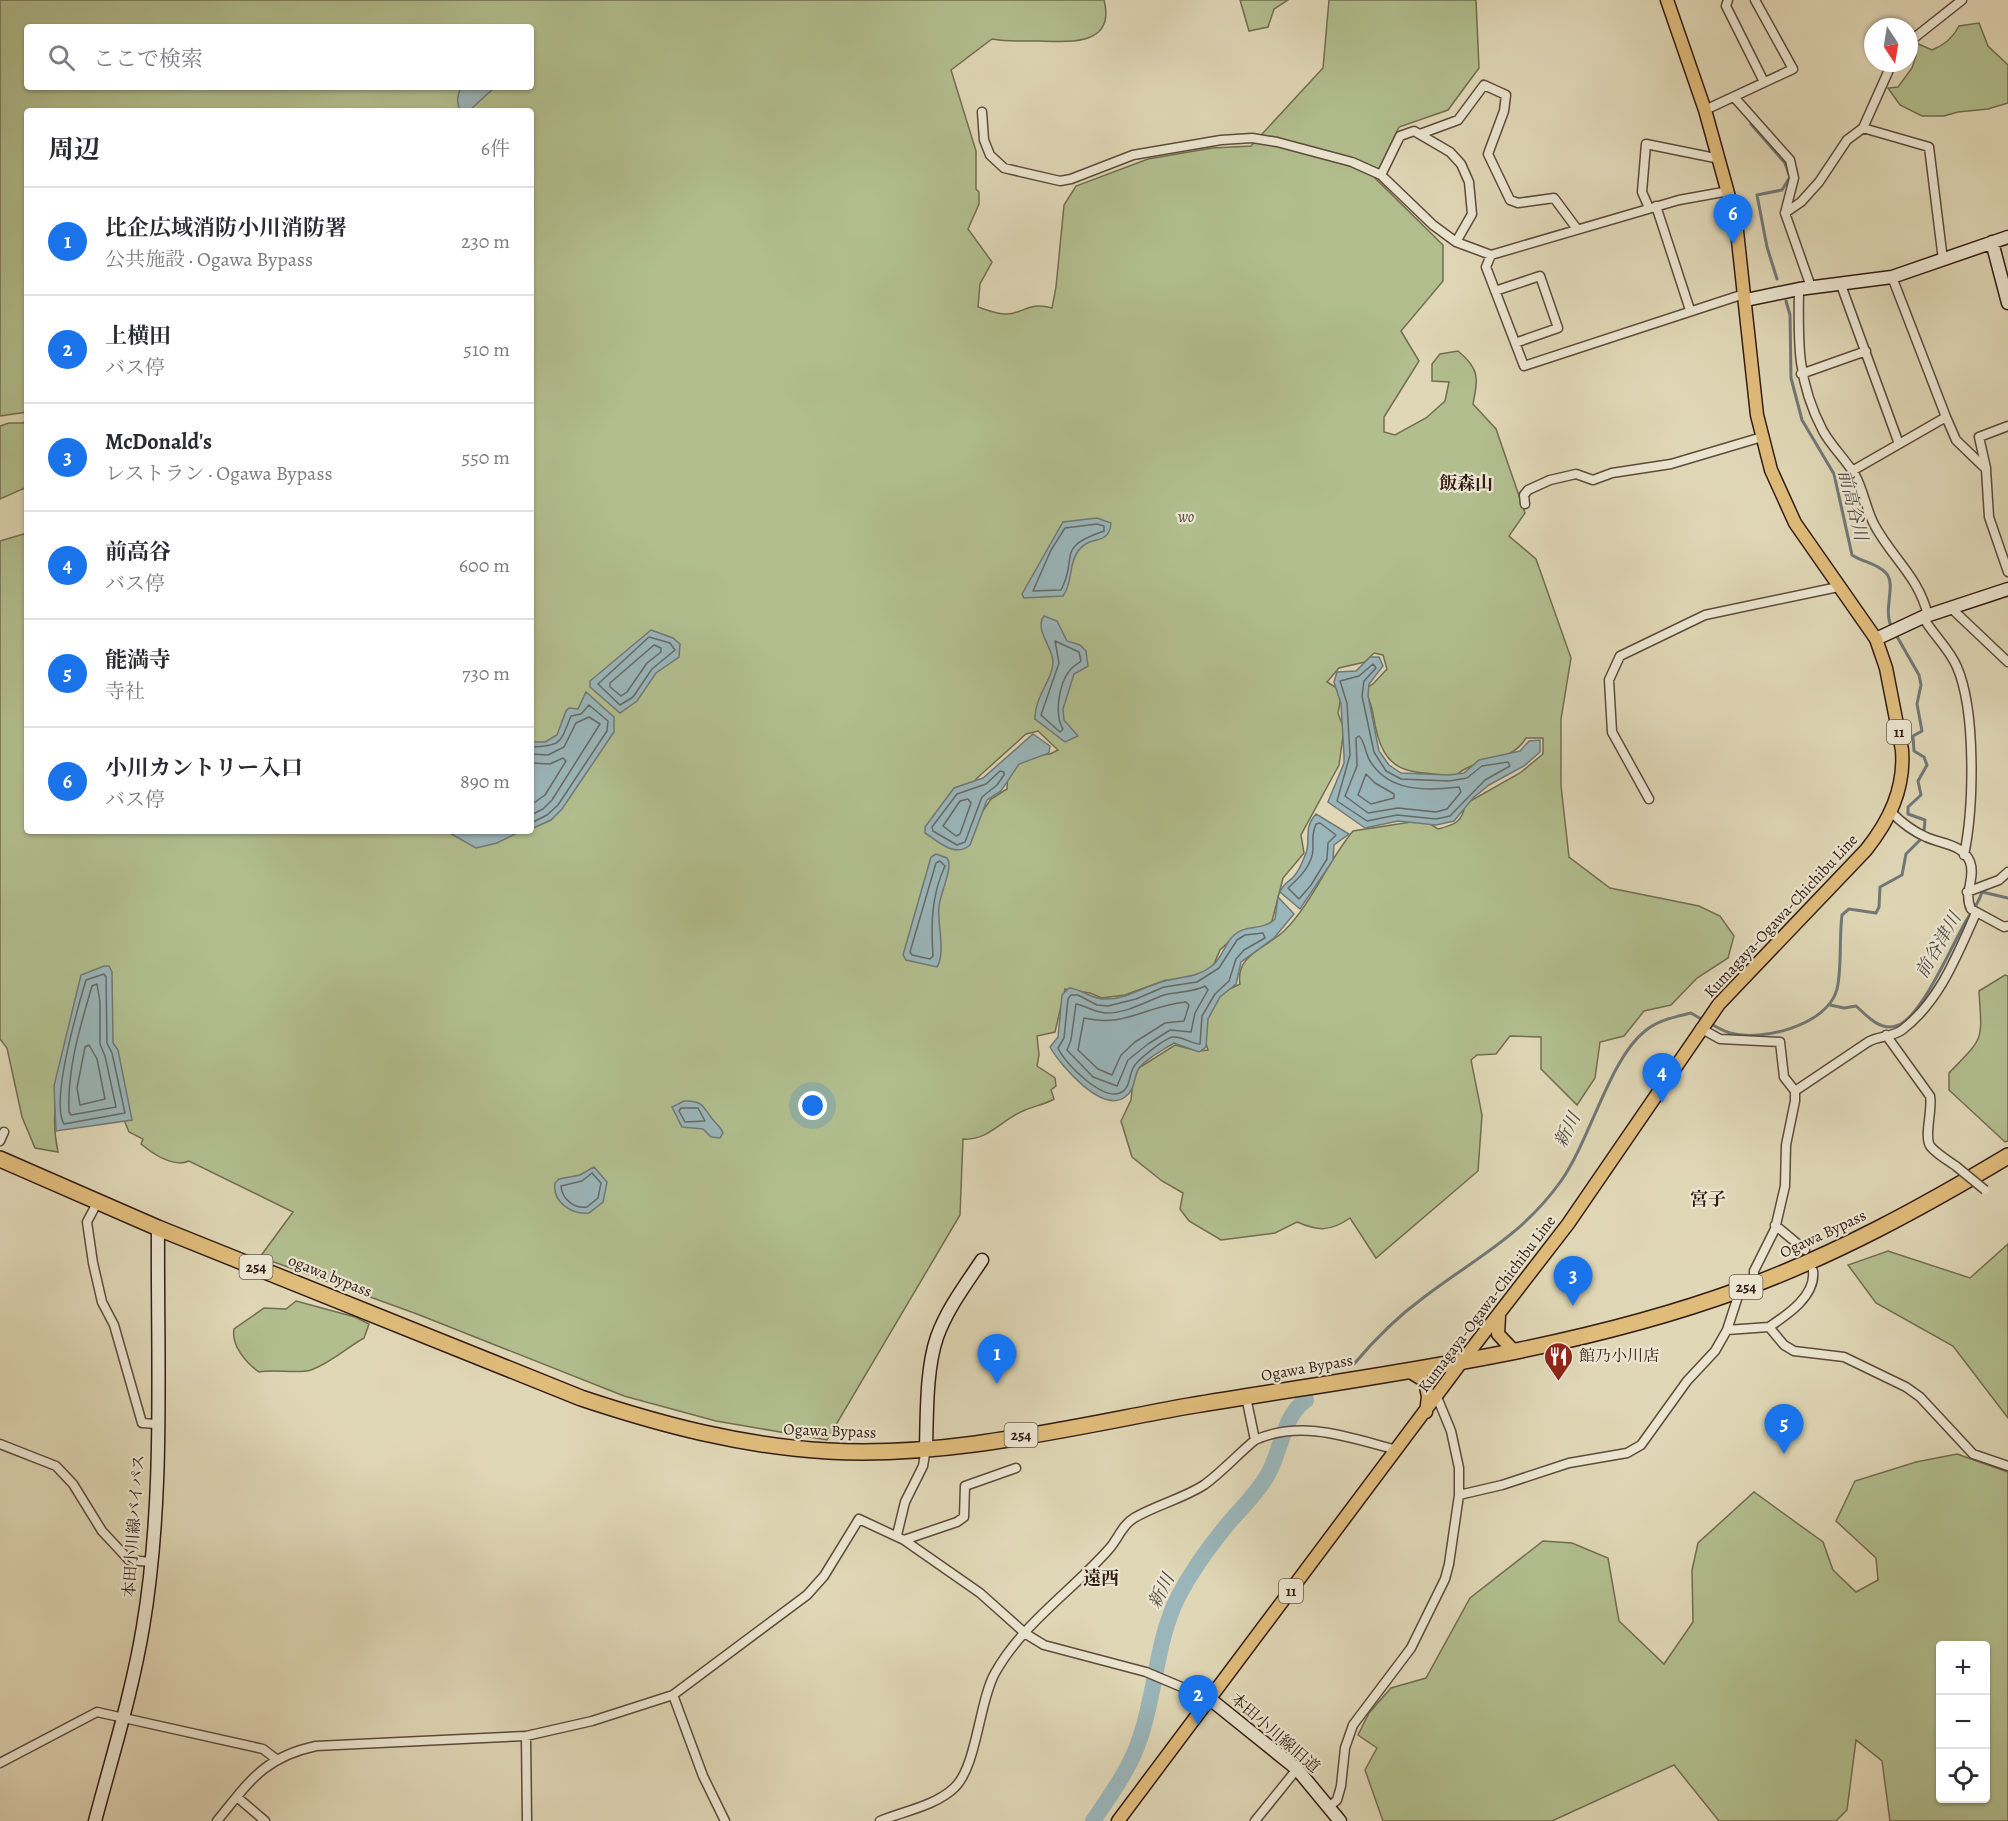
<!DOCTYPE html>
<html lang="ja">
<head>
<meta charset="utf-8">
<style>
	body { margin:0; font-family:Alegreya,"Noto Serif JP",serif; background:#f7f7f7; color:#2b2b33 }
	.controls { position:absolute; right:18px; bottom:18px; display:grid; overflow:hidden; border-radius:6px; box-shadow:0 2px 4px #0004 }
	.controls button { width:54px; height:54px; display:grid; place-items:center; padding:0; border:0; border-bottom:2px solid #e1e1e2; background:#fff; color:#2b2b33; font:30px sans-serif }
	.compass { position:absolute; left:1864px; top:18px; width:54px; height:54px; border-radius:50%; background:#fff; box-shadow:0 2px 4px #0004; rotate:168deg }
	.you { position:absolute; left:813px; top:1106px; width:21px; height:21px; margin:-15px; border:4px solid #fff; border-radius:50%; background:#1a73e8; box-shadow:0 0 0 9px #1a73e833 }
	.badge { display:grid; place-items:center; width:39px; height:39px; border-radius:50%; background:#1a73e8; color:#fff; font-size:20px; font-weight:700 }
	.pin { position:absolute; translate:-50% -50px; filter:drop-shadow(0 2px 3px #0008) }
	.pin::after { content:''; position:absolute; top:32px; width:21px; height:18px; background:inherit; clip-path:polygon(0 0,100% 0,50% 100%) }
	.list { margin:0; padding:0; list-style:none }
	h2 { display:flex; justify-content:space-between; align-items:center; height:78px; margin:0; padding:0 24px; font-size:26px }
	h2 small { font-size:20px; font-weight:400; color:#7c7c81 }
	.list li { display:grid; grid-template-columns:39px 1fr auto; gap:18px; align-items:center; box-sizing:border-box; height:108px; padding:0 24px; border-top:2px solid #e1e1e2 }
	.list b { display:block; font-size:22px; white-space:nowrap }
	.list p { margin:0; font-size:20px; white-space:nowrap; color:#7c7c81 }
	.list em { font-size:20px; font-style:normal; color:#7c7c81 }
	.icon { flex:none; width:33px; height:33px; fill:none; stroke:currentColor; stroke-width:2; stroke-linecap:round; stroke-linejoin:round }
	.map { position:relative; flex:none; width:2008px; height:1821px; overflow:hidden }
	.search { position:absolute; background:#fff; box-shadow:0 2px 4px #0004; left:24px; top:24px; width:510px; height:66px; display:flex; align-items:center; gap:15px; box-sizing:border-box; padding:0 21px; border-radius:6px; color:#7c7c81; font-size:22px }
	.panel { position:absolute; background:#fff; box-shadow:0 2px 4px #0004; left:24px; top:108px; width:510px; height:726px; border-radius:6px }
	.map>svg:first-child { display:block }
</style>
</head>
<body>
<div class="map">
<svg width="2008" height="1821" viewBox="0 0 2008 1821">
	<rect width="100%" height="100%" fill="#e0d7b6"/>
	<filter id="stains"><feTurbulence type="fractalNoise" baseFrequency=".00333" numOctaves="4"/><feColorMatrix values="0 0 0 0 .2 0 0 0 0 .09 0 0 0 0 .02 0 0 0 .5 -.17"/></filter>
	<radialGradient id="worn" r=".72"><stop offset=".6" stop-color="#630" stop-opacity="0"/><stop offset="1" stop-color="#630" stop-opacity=".3"/></radialGradient>
	<path fill="#b2be8e" stroke="#726d51" stroke-width="1.5" fill-rule="evenodd" d="M0 0H1104C1116 46 1069 42 1040 41 1023 41 1009 42 992 39L951 70 976 151V189L979 192V204L968 229 992 262 980 284 978 307C987 310 997 314 1006 314 1024 314 1028 301 1052 308L1056 287 1064 205 1076 186 1148 159 1212 148 1251 146 1323 68 1329 0H1476L1479 68 1448 110 1399 127 1375 178 1443 245V281L1401 331 1419 361 1384 417V432L1395 435 1426 418 1445 401 1449 382 1432 381V364L1440 354 1458 351C1480 369 1478 378 1473 404L1496 429 1525 513 1509 536 1536 559 1571 658 1561 719V786L1569 857 1610 888 1699 906 1720 916 1734 936 1728 958 1697 978 1671 1005 1644 1011 1624 1036 1600 1042 1595 1078 1577 1105 1541 1069V1037L1510 1036 1496 1054 1477 1055 1471 1060 1482 1115 1478 1171 1376 1258 1350 1218C1330 1232 1318 1231 1297 1222L1275 1233 1221 1240 1189 1221 1180 1209 1183 1193 1162 1181 1132 1157 1121 1121 1131 1100 1134 1071 1175 1045 1198 1051 1208 1050 1202 1030 1219 994 1240 984C1235 955 1266 948 1284 931 1313 902 1327 862 1353 831L1424 820 1438 829C1454 825 1463 822 1465 804L1520 773 1543 754V738H1526C1510 765 1477 756 1455 776 1416 771 1388 778 1377 733 1372 715 1374 707 1364 689L1373 684 1387 669 1383 655 1374 653 1365 662 1339 668 1327 682 1342 691 1338 713 1344 729 1339 765 1301 835 1304 853 1283 878 1270 929 1239 932 1220 950 1214 964 1202 975 1185 983 1166 980 1125 995 1102 998 1090 993 1065 989 1055 1032 1037 1036 1039 1055 1037 1066 1055 1078 1056 1086 1051 1090 1054 1099C1044 1105 1033 1106 1023 1111 1001 1120 988 1141 963 1139L960 1215 827 1440 716 1421 624 1396 417 1314 260 1257 293 1212 189 1161C174 1168 153 1154 141 1144L143 1139 129 1132 79 1013C64 1062 47 1101 58 1152L35 1148 22 1117 7 1048 0 1039V541L27 533V831H531V111H27V412L0 416ZM27 27H531V87H27ZM1038 731 1058 750 1050 754 1025 757 1008 771 1007 789 991 799 974 824 976 779 1026 734Z
		M1240 0H1288L1274 9 1268 27 1249 31Z
		M1979 23 1988 46 2008 65V103L1988 109 1958 112 1944 116H1922L1900 105 1888 88 1898 87 1912 68 1916 56 1910 49 1916 43 1932 50C1945 45 1953 38 1959 26Z
		M27 413V487L0 499V426L9 423H24Z
		M2005 975 2008 976V1141L2005 1142 1949 1090V1073C1985 1036 1982 1042 1979 991Z
		M2008 1244V1418L1953 1346 1876 1303 1848 1265 1888 1251 1970 1278Z
		M296 1301 355 1317 369 1324 364 1338C346 1348 331 1363 311 1370 298 1374 275 1369 259 1372 246 1363 231 1345 234 1329L264 1308 286 1309Z
		M1957 1454 2008 1472V1821H1890L1882 1761 1856 1740 1847 1810 1836 1821H1719L1674 1765 1552 1821H1383L1365 1770 1377 1748 1358 1735 1369 1713 1391 1688 1426 1678 1470 1598 1543 1541 1572 1543 1608 1558 1619 1621 1664 1664 1693 1622 1692 1570 1698 1543 1754 1492 1823 1542 1833 1570 1856 1592 1878 1580 1876 1558 1836 1521 1855 1481 1916 1462ZM1940 1646H1986V1798H1940Z"/>
	<path fill="#9ab6ba" stroke="#717878" stroke-width="1.5" d="M462 87H495L471 109 461 111C456 104 457 94 462 87Z
		M1097 518 1111 523C1109 547 1090 534 1078 551 1068 565 1073 583 1063 596L1024 598 1022 594 1063 522Z
		M1044 616 1057 621 1067 641 1080 645 1086 651 1088 666 1074 674 1063 709 1064 720 1078 736 1065 742 1035 719C1034 697 1053 680 1053 661 1052 647 1034 628 1044 616Z
		M651 630 673 638 680 644 679 657 656 673 637 701 620 713 590 687V681Z
		M1370 657H1379L1383 666 1369 684 1368 696 1379 751 1389 765 1401 773 1449 775 1464 773 1479 760 1520 751 1529 741 1540 740V752L1524 766 1489 785 1473 798 1454 821 1436 825 1398 821 1365 828 1328 802 1344 763V755L1341 704 1334 682 1337 672 1356 671Z
		M586 692 614 717V732L562 809 551 820 531 829V742H545L557 735 566 711 569 708 578 709Z
		M1033 734 1050 746 1049 753 1019 764 1001 791 987 800 970 845C955 858 939 842 925 833V827L954 788 983 778Z
		M1316 814 1349 834 1334 845 1333 860 1300 909 1280 892C1284 882 1290 882 1295 875 1300 869 1303 860 1306 853 1311 839 1303 828 1316 814Z
		M446 831H521L497 843 476 848Z
		M936 854 947 858C954 866 940 894 939 906 937 924 946 952 937 967L906 960 903 955 931 857Z
		M1278 897 1294 914 1274 938 1241 962 1236 984 1220 997 1208 1019 1206 1047 1199 1052 1174 1043C1163 1050 1147 1058 1139 1068 1133 1078 1136 1089 1125 1097 1102 1114 1060 1065 1050 1047L1058 1037 1062 995 1069 988C1082 989 1091 999 1104 999 1124 1000 1142 988 1161 982 1180 976 1196 979 1213 965 1222 958 1225 943 1234 935 1246 924 1263 931 1275 919Z
		M104 966H109L112 972 113 1043 118 1050 132 1120 56 1131 54 1086 81 975Z
		M684 1101C704 1100 703 1108 714 1121 718 1126 721 1127 723 1133L720 1138 711 1137 703 1129 682 1127 672 1107Z
		M594 1167 607 1182 603 1202 589 1213C572 1215 552 1202 555 1183L559 1179 580 1175Z"/>
	<g fill="none" stroke-linecap="round" stroke-linejoin="round">
		<path stroke="#666967" stroke-width="1.5" d="M1097 524 1104 526V531C1054 548 1079 556 1061 590L1033 591 1051 550 1065 528Z
			M649 637 670 643 675 650 652 669 633 697 620 705 598 684Z
			M1055 641 1079 652 1081 661C1078 664 1073 666 1070 670 1059 683 1054 715 1063 729L1060 732 1041 715 1059 663Z
			M654 645 661 648V652L647 663 627 692 621 696 610 687V683Z
			M1373 664 1376 668 1364 681 1362 696 1374 752 1386 771 1401 779 1449 781 1467 778 1482 766 1508 762 1510 766 1485 780 1450 816 1436 819 1397 815 1367 821 1337 801 1350 755 1347 703 1340 681 1359 676Z
			M1359 736C1365 741 1365 753 1370 761 1389 792 1425 791 1459 787L1461 792 1447 809 1436 812 1398 808 1368 813 1345 796 1357 766 1356 738Z
			M531 747C562 746 560 743 571 716L581 714 589 705 608 721 607 731 558 805 547 815 531 823
			M531 754 548 755 564 747 576 723 589 717 600 724 552 800 543 809 531 815
			M531 763 550 764 563 758 566 761 545 795 531 805
			M1000 771 1004 772V775L997 785 982 797 965 842 957 845 933 831 932 827 957 794 986 784Z
			M1366 774 1375 783 1394 794V798L1371 804 1358 795Z
			M968 799 971 803 960 834 956 836 943 826 960 801Z
			M1320 823 1336 835 1328 843 1327 859 1311 885 1299 899 1288 888C1299 878 1313 865 1313 848 1313 838 1312 834 1316 824Z
			M940 861 945 866C931 896 931 925 933 956L930 959 912 955 910 952 936 863Z
			M1263 933 1265 938 1244 950 1236 959 1229 981 1215 994 1202 1016 1200 1044C1191 1044 1183 1036 1173 1037 1165 1038 1137 1060 1133 1068 1129 1076 1130 1087 1122 1092 1104 1103 1064 1063 1058 1048L1064 1038 1068 999 1071 995H1078L1097 1005 1108 1006 1136 999 1164 987 1197 982 1219 968 1237 940 1245 935Z
			M104 974 106 977 107 1043 112 1053 125 1113 64 1124C50 1101 78 1007 86 980Z
			M97 984 100 1002V1044L105 1056 116 1107 71 1115 69 1112C67 1069 80 1027 92 986Z
			M1205 986 1208 990 1195 1013 1191 1032 1170 1030 1148 1044 1128 1060 1117 1086 1093 1077 1067 1050 1071 1040 1076 1004C1087 1006 1095 1013 1107 1013 1127 1013 1145 1002 1164 995 1178 991 1192 993 1205 986Z
			M1186 1002 1189 1005 1184 1021 1165 1023 1135 1042 1121 1055 1112 1075 1098 1069 1078 1050 1084 1018C1125 1028 1148 1005 1186 1002Z
			M89 1045 97 1059 105 1099 80 1105 77 1088 85 1047Z
			M681 1108H698L705 1121 685 1122 679 1111Z
			M592 1173 601 1183 598 1198 587 1207C574 1209 562 1199 561 1186L582 1181Z"/>
		<path stroke="#717878" stroke-width="3" d="M1751 124 1785 163 1790 177 1782 190 1757 195 1767 247 1777 279
			M1786 301 1790 315 1791 378 1802 420 1834 474 1852 555C1862 562 1877 563 1886 573 1897 585 1882 609 1892 628
			M1830 1005 1844 1008 1856 1006C1867 1016 1880 1031 1896 1026 1922 1019 1954 939 1969 916 1975 907 1979 902 1982 892L2008 898
			M1709 1023C1715 1026 1723 1031 1730 1033 1762 1042 1828 1025 1837 989 1842 969 1839 937 1842 915L1849 909 1876 913 1879 907 1880 887 1902 875 1906 854 1920 840 1924 831 1925 820 1908 814V807L1921 795 1918 781 1927 765 1924 757 1914 751 1913 736 1922 731 1917 704 1921 685 1919 675 1895 633
			M1354 1364C1375 1339 1397 1317 1423 1298 1475 1258 1521 1237 1561 1181 1590 1140 1610 1058 1645 1031 1658 1020 1675 1017 1691 1013L1703 1020"/>
		<path stroke="#9ab6ba" stroke-width="16" d="M1093 1821C1111 1794 1130 1769 1140 1738 1156 1692 1156 1641 1178 1597 1191 1572 1209 1547 1227 1525 1240 1509 1256 1495 1267 1476 1281 1453 1283 1415 1306 1400"/>
		<defs>
			<path id="street" d="M1728 0 1726 6 1764 82
				M1909 42 1962 0
				M1734 97 1790 160 1794 178 1785 213 1811 287
				M1705 110 1793 69 1755 0
				M982 112 984 140 990 155 1004 168 1060 181 1071 179 1133 155 1221 140 1252 138 1277 142 1352 162 1381 175 1433 225 1456 242 1491 255 1679 200 1729 191
				M1863 128 1929 147 1943 260
				M1420 134 1458 120 1484 85 1506 95 1504 111 1488 154 1510 200 1518 203 1554 198 1577 229
				M1381 175 1400 136 1414 131 1450 152 1461 164 1469 182 1472 214 1456 242
				M1656 206 1690 310
				M1649 208 1642 192 1646 144 1720 159
				M1785 213 1801 202 1819 182 1847 140 1863 128 1892 63
				M1491 255 1486 267 1524 366 1744 294
				M1841 285 1899 444
				M1799 289C1798 342 1797 382 1823 431 1832 447 1846 460 1855 475 1864 491 1866 510 1875 526 1893 559 1919 577 1928 616
				M1495 291 1540 276 1558 328 1515 343
				M1801 374 1866 351
				M1946 417 1956 440 1986 469 1989 517 2008 572
				M1986 468 1979 437 2008 426
				M1852 471 1946 417 1892 277
				M1525 504 1524 495 1528 490 1550 480 1576 474 1593 480 1612 473 1671 464 1762 437
				M1951 608 2008 662
				M1923 617C1933 635 1949 648 1957 667 1976 711 1974 807 1964 855
				M1649 799 1612 732 1609 680 1620 656 1705 615 1838 587
				M1891 812C1902 823 1912 831 1926 837 1941 844 1963 844 1970 862 1976 878 1963 893 1971 909L2004 927 2008 926
				M1967 892 1999 880 2008 872
				M1700 1028 1720 1039 1780 1042 1784 1077 1795 1091V1101L1786 1145 1785 1186 1775 1229 1754 1271V1284
				M1886 1035 1930 1096C1933 1110 1923 1138 1931 1147 1938 1155 1949 1161 1957 1167
				M1795 1091 1868 1042C1878 1036 1893 1037 1902 1030 1940 1001 1957 955 1976 913
				M0 1141 4 1132
				M98 1201 87 1222 93 1263 102 1302 114 1325 142 1423 156 1424
				M1775 1225 1805 1250
				M1769 1327C1787 1315 1816 1296 1813 1271
				M1727 1330 1769 1327 1784 1345 1794 1351 1844 1357 1906 1387 1920 1397 1973 1454 2008 1466
				M1246 1397 1255 1440
				M0 1444 56 1466 73 1484 102 1531 129 1560 151 1562
				M1459 1495 1502 1485 1569 1463 1627 1453 1641 1445 1687 1381 1715 1351 1727 1330 1740 1290
				M897 1535 905 1502 923 1466 926 1448
				M904 1540 957 1522 964 1517 965 1486 1016 1468
				M673 1695 703 1776 725 1821
				M526 1736 527 1821
				M0 1763 97 1712 263 1749 276 1759
				M237 1797 265 1821
				M1330 1806 1337 1800 1341 1786 1345 1748 1353 1725 1411 1648 1445 1579 1449 1564 1459 1495V1468L1451 1431 1437 1397
				M217 1821C249 1782 264 1757 316 1746L526 1736 592 1721 673 1695 807 1595 824 1576 859 1519 904 1540 980 1593 1026 1634 1044 1645 1146 1672 1210 1699
				M880 1821C904 1811 935 1806 954 1788 977 1767 979 1701 995 1673 1022 1624 1073 1590 1109 1549 1118 1539 1122 1525 1134 1518 1156 1505 1182 1499 1204 1485 1222 1472 1238 1454 1255 1440 1302 1419 1350 1438 1397 1450
				M1255 1821 1297 1769"/>
			<path id="secondary" d="M1992 242 2008 303
				M1746 300 1799 289 1892 277 2008 237
				M1876 639 1923 617 2008 589
				M926 1448C927 1414 926 1369 937 1337 947 1309 966 1284 982 1260
				M1210 1699 1297 1769 1340 1821
				M95 1821C112 1757 132 1693 143 1627 165 1496 157 1360 158 1228"/>
			<path id="primary" d="M1499 1316 1498 1334 1513 1350
				M1407 1370 1425 1381 1428 1397 1426 1412
				M1118 1821 1463 1360 1568 1224 1719 1004 1866 850C1889 821 1905 789 1902 750L1886 668 1876 639 1795 523 1771 470 1757 415 1736 222 1705 110 1667 0"/>
			<path id="highway" d="M0 1159 158 1228 581 1398C662 1425 742 1446 828 1451 948 1458 1071 1427 1189 1406 1374 1375 1565 1354 1742 1289 1835 1255 1923 1207 2008 1156"/>
		</defs>
		<use href="#street" stroke="#5e4b3c" stroke-width="11"/>
		<use href="#secondary" stroke="#331c14" stroke-width="15"/>
		<use href="#primary" stroke="#331c14" stroke-width="15"/>
		<use href="#highway" stroke="#331c14" stroke-width="18"/>
		<use href="#street" stroke="#ebe5d0" stroke-width="8"/>
		<use href="#secondary" stroke="#ebe5d0" stroke-width="12"/>
		<use href="#primary" stroke="#e0bc7b" stroke-width="12"/>
		<use href="#highway" stroke="#e0bc7b" stroke-width="15"/>
		<defs>
			<path id="street-bridge" d="M1957 1167 1985 1190"/>
		</defs>
		<use href="#street-bridge" stroke="#5e4b3c" stroke-width="11" stroke-linecap="butt"/>
		<use href="#street-bridge" stroke="#ebe5d0" stroke-width="8"/>
	</g>
	<defs>
		<symbol id="restaurant-pin" viewBox="-11 -11 22 30"><path d="M0 17L-7.5 6A9.5 9.5 0 1 1 7.5 6Z" fill="#8f2418" stroke="#ebe5d0"/><path d="M-5-6h1v4h1v-4h1v4h1v-4h1v5L-1.5 .5V6h-2V.5L-5-1ZM5-6V6H3V1.5H1.5Q1.5-4 5-6Z" fill="#fff"/></symbol>
	</defs>
	<g fill-rule="evenodd">
		<use href="#restaurant-pin" x="1542" y="1340" width="33" height="45"/>
	</g>
	<g text-anchor="middle" dominant-baseline="central" stroke-width="4.5" stroke-linejoin="round" paint-order="stroke">
		<g fill="#ebe5d0" stroke="#6a584c" stroke-width="1.5">
			<rect x="1887" y="720" width="24" height="24" rx="4.5"/>
			<rect x="239.5" y="1255" width="33" height="24" rx="4.5"/>
			<rect x="1729.5" y="1275" width="33" height="24" rx="4.5"/>
			<rect x="1004.5" y="1423" width="33" height="24" rx="4.5"/>
			<rect x="1279" y="1579" width="24" height="24" rx="4.5"/>
		</g>
		<g font-size="15" font-weight="bold" fill="#331c14">
			<text x="1899" y="732">11</text>
			<text x="256" y="1267">254</text>
			<text x="1746" y="1287">254</text>
			<text x="1021" y="1435">254</text>
			<text x="1291" y="1591">11</text>
		</g>
		<g font-size="16" font-style="italic" fill="#594d39" stroke="#ebe5d0">
			<text x="1186" y="517">wo</text>
		</g>
		<g font-size="16" fill="#331c14" stroke="#ebe5d0">
			<text transform="translate(1781 916) rotate(-47)">Kumagaya-Ogawa-Chichibu Line</text>
			<text transform="translate(1823 1234) rotate(-25)">Ogawa Bypass</text>
			<text transform="translate(330 1276) rotate(22)">ogawa bypass</text>
			<text transform="translate(1487 1304) rotate(-53)">Kumagaya-Ogawa-Chichibu Line</text>
			<text transform="translate(1307 1368) rotate(-10)">Ogawa Bypass</text>
			<text transform="translate(830 1431) rotate(2)">Ogawa Bypass</text>
			<text transform="translate(134 1526) rotate(-86)">本田小川線バイパス</text>
			<text transform="translate(1275 1733) rotate(41)">本田小川線旧道</text>
		</g>
		<g font-size="16" fill="#331c14" stroke="#ebe5d0" text-anchor="start">
			<text x="1579" y="1356">館乃小川店</text>
		</g>
		<g font-size="18" font-weight="bold" fill="#331c14" stroke="#ebe5d0">
			<text x="1466" y="483">飯森山</text>
			<text x="1708" y="1199">宮子</text>
			<text x="1101" y="1578">遠西</text>
		</g>
		<g font-size="18" font-style="italic" fill="#524a46" stroke="#ebe5d0">
			<text transform="translate(1853 505) rotate(76)">前高谷川</text>
			<text transform="translate(1938 945) rotate(-60)">前谷津川</text>
			<text transform="translate(1567 1130) rotate(-63)">新川</text>
			<text transform="translate(1161 1591) rotate(-63)">新川</text>
		</g>
	</g>
	<rect width="100%" height="100%" filter="url(#stains)"/>
	<rect width="100%" height="100%" fill="url(#worn)"/>
</svg>
<div class="controls">
<button>+</button>
<button>−</button>
<button><svg class="icon" aria-label="locate" viewBox="0 0 24 24"><circle cx="12" cy="12" r="6"/><path d="M12 2v4M12 18v4M2 12h4M18 12h4"/></svg></button>
</div>
<svg class="compass" viewBox="-18 -18 36 36"><path d="M0-13l5 13h-10z" fill="#e53935"/><path d="M0 13l5-13h-10z" fill="#7c7c81"/></svg>
<div class="you"></div>
<div class="pin badge" style="left:997px;top:1384px">1</div>
<div class="pin badge" style="left:1198px;top:1725px">2</div>
<div class="pin badge" style="left:1573px;top:1306px">3</div>
<div class="pin badge" style="left:1662px;top:1103px">4</div>
<div class="pin badge" style="left:1784px;top:1454px">5</div>
<div class="pin badge" style="left:1733px;top:244px">6</div>
<div class="search"><svg class="icon" aria-label="search" viewBox="0 0 24 24"><circle cx="10" cy="10" r="6"/><path d="M15 15l6 6"/></svg>ここで検索</div>
<section class="panel">
<h2>周辺<small>6件</small></h2>
<ul class="list">
<li><span class="badge">1</span><div><b>比企広域消防小川消防署</b><p>公共施設 · Ogawa Bypass</p></div><em>230 m</em></li>
<li><span class="badge">2</span><div><b>上横田</b><p>バス停</p></div><em>510 m</em></li>
<li><span class="badge">3</span><div><b>McDonald's</b><p>レストラン · Ogawa Bypass</p></div><em>550 m</em></li>
<li><span class="badge">4</span><div><b>前高谷</b><p>バス停</p></div><em>600 m</em></li>
<li><span class="badge">5</span><div><b>能満寺</b><p>寺社</p></div><em>730 m</em></li>
<li><span class="badge">6</span><div><b>小川カントリー入口</b><p>バス停</p></div><em>890 m</em></li>
</ul>
</section>
</div>
</body>
</html>
